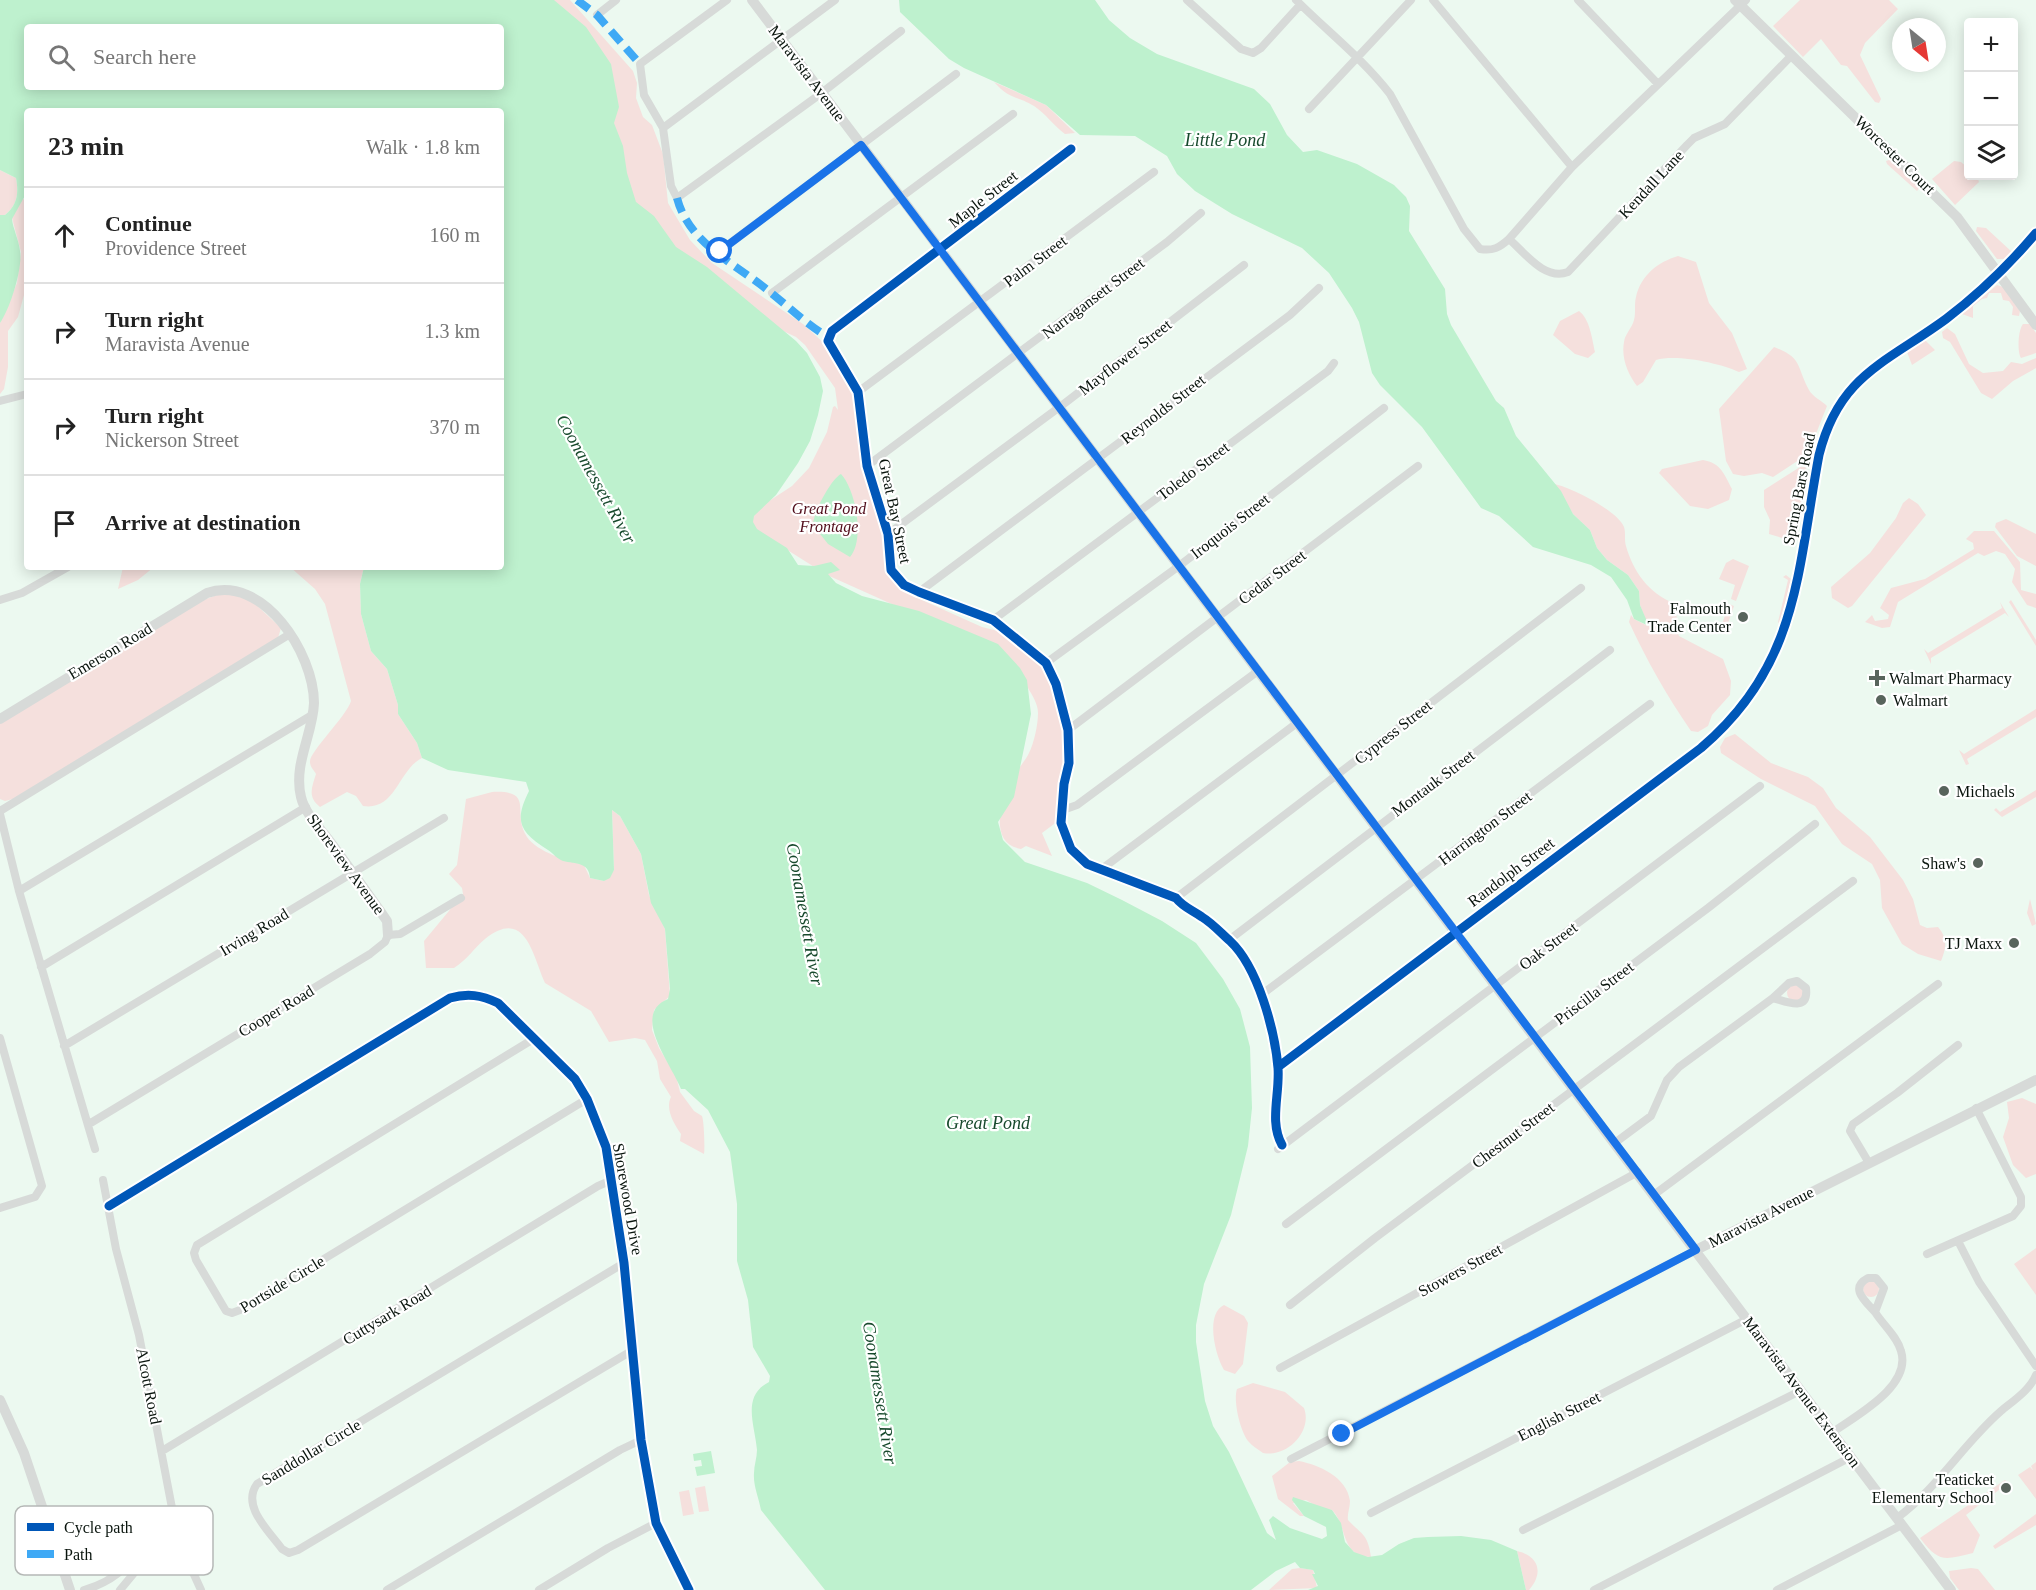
<!DOCTYPE html>
<html lang="en">
<head>
<meta charset="utf-8">
<style>
	body { margin:0; font-family:"Times New Roman",serif; background:#f6f6f6; color:#222 }
	.controls { position:absolute; right:18px; top:18px; display:grid; overflow:hidden; border-radius:6px; box-shadow:0 3px 15px #0003 }
	.controls button { width:54px; height:54px; display:grid; place-items:center; padding:0; border:0; border-bottom:2px solid #e0e0e0; background:#fff; color:#222; font:30px sans-serif }
	.compass { position:absolute; left:1892px; top:18px; width:54px; height:54px; border-radius:50%; background:#fff; box-shadow:0 3px 15px #0003; rotate:150deg }
	.stop { position:absolute; width:18px; height:18px; margin:-14px; border:4px solid #1a73e8; border-radius:50%; background:#fff }
	.stop.end { background:#1a73e8; border-color:#fff; box-shadow:0 2px 6px #0008 }
	.list { margin:0; padding:0; list-style:none }
	h2 { display:flex; justify-content:space-between; align-items:center; height:78px; margin:0; padding:0 24px; font-size:26px }
	h2 small { font-size:20px; font-weight:400; color:#767676 }
	.list li { display:grid; grid-template-columns:39px 1fr auto; gap:18px; align-items:center; box-sizing:border-box; height:96px; padding:0 24px; border-top:2px solid #e0e0e0 }
	.list b { display:block; font-size:22px; white-space:nowrap }
	.list p { margin:0; font-size:20px; white-space:nowrap; color:#767676 }
	.list em { font-size:20px; font-style:normal; color:#767676 }
	.icon { flex:none; width:33px; height:33px; fill:none; stroke:currentColor; stroke-width:2; stroke-linecap:round; stroke-linejoin:round }
	.map { position:relative; flex:none; width:2036px; height:1590px; overflow:hidden }
	.search { position:absolute; background:#fff; box-shadow:0 3px 15px #0003; left:24px; top:24px; width:480px; height:66px; display:flex; align-items:center; gap:15px; box-sizing:border-box; padding:0 21px; border-radius:6px; color:#767676; font-size:22px }
	.panel { position:absolute; background:#fff; box-shadow:0 3px 15px #0003; left:24px; top:108px; width:480px; height:462px; border-radius:6px }
	.map>svg:first-child { display:block }
</style>
</head>
<body>
<div class="map">
<svg width="2036" height="1590" viewBox="0 0 2036 1590">
	<rect width="100%" height="100%" fill="#ecf9f0"/>
	<path fill="#f5e0dd" d="M538 0H570L633 71 637 83 636 98 643 117 652 125 663 154 668 203 690 240 712 263 803 324 826 345 853 390 871 478 889 534V554L898 581 913 596 982 627 1002 632 1041 661 1055 682 1069 732 1062 818 1042 833 1052 856 1026 846 1021 849C988 843 1001 802 1011 780 1016 771 1024 763 1029 753 1034 743 1038 725 1038 713 1038 704 1032 695 1028 688L905 610 827 575 746 524 766 503 792 486 809 468 827 432 833 407 835 406 838 410 835 388 805 345 796 337 766 323 679 257 633 200Z
		M1800 0H1889L1898 9 1865 43 1860 55 1881 99 1879 103 1875 102 1847 66 1841 65 1821 39 1803 57 1773 26Z
		M994 82 1046 105 1075 133 1065 134C1054 126 1045 113 1034 106 1016 95 1010 100 994 82Z
		M1892 159 1920 187 1917 191 1887 164 1886 161Z
		M1954 161 1961 162 1968 168V176H1977L1979 182 1955 205 1932 179Z
		M0 170 16 178C19 194 17 205 5 215H0Z
		M27 197V284L18 317 8 331V367L4 389 0 394V323L17 283 21 252 12 218 22 200Z
		M1977 227 1986 228 2012 252 2004 259H1997L1976 231Z
		M1678 256 1696 262 1709 303 1732 333 1747 369 1739 372C1719 363 1677 354 1656 360L1643 382 1637 386C1628 374 1621 358 1624 342 1625 334 1632 328 1634 320 1636 313 1634 304 1636 297 1641 275 1658 262 1678 256Z
		M1997 285 2003 287 2020 311 2019 316 2012 315 2013 307 2009 301 2003 300 2001 293H1989L1987 298 1982 299 1973 306V318L1962 314Z
		M1579 311C1590 319 1592 339 1595 352L1588 358 1575 354 1553 335 1560 321Z
		M2023 324H2030L2036 333V353L2021 358C2017 352 2018 330 2023 324Z
		M1947 328 1955 334 1969 364 1983 373 2003 371 2011 362 2022 364 2036 358V368L2013 381 1992 399 1981 393 1950 342 1943 338 1942 332Z
		M1925 340 1935 350 1912 365 1907 352Z
		M1774 347C1803 358 1796 366 1809 390 1812 396 1822 401 1827 406L1808 454 1773 477 1762 473 1744 476 1733 474 1726 461 1719 409Z
		M1703 460C1721 463 1724 474 1732 489L1729 500 1708 509 1690 506 1659 473 1662 469Z
		M1800 467H1805L1808 472 1792 541 1769 534 1770 520 1764 507V490Z
		M1554 484C1571 487 1618 511 1624 527 1626 533 1624 540 1626 546 1633 571 1649 594 1674 603 1680 615 1673 624 1679 636L1723 659 1731 681 1730 695 1712 715 1708 726 1698 732 1691 731C1667 696 1647 661 1629 622L1631 615 1634 619 1648 626 1640 605 1639 591 1628 575 1607 560 1597 548 1590 530 1573 514Z
		M1909 498 1918 504 1926 515 1852 606 1848 608 1832 598 1831 587 1870 553 1896 518 1903 503Z
		M2006 519 2036 534V566L2017 556 1995 527 1996 523Z
		M1974 531H1994L2020 562 2021 590 2036 594V608L2027 605 2012 582 2015 569 2005 554 1996 551 1984 556 1978 553 1898 602 1890 627 1882 628 1865 622 1872 615 1875 621 1888 619 1889 615 1880 608 1891 588 1925 579 1974 549 1973 543 1966 539Z
		M1733 559 1749 566 1736 601 1731 599 1735 585 1719 579 1726 563Z
		M123 567H154L138 580 118 589Z
		M290 567H364L360 584 361 614 371 651 387 669 398 705V714L417 743 422 758C398 770 396 811 363 806L356 796 347 792 320 807C307 797 312 787 316 774 314 770 310 767 310 762 309 752 346 717 351 701L325 604 315 589Z
		M1786 575 1791 579 1780 624 1778 622 1788 580 1783 577Z
		M225 592 250 599 281 628 278 638 13 799 5 801 0 799V722L198 602Z
		M2011 600 2036 640V646L2009 602Z
		M2000 602 2009 617 2005 613 1931 658V664L1924 649 1928 653 2002 608Z
		M1729 604 1734 606 1726 629 1712 623 1722 624Z
		M2036 709V717L1967 759 1969 764 1966 765 1959 750 1964 754Z
		M1735 734 1771 763 1808 777 1823 788 1836 808 1870 837 1903 880 1913 899 1920 925 1927 928 1938 927C1948 938 1946 949 1941 961L1918 954 1902 944 1882 908 1880 880 1872 864 1842 844 1815 806 1761 779 1721 753 1720 747 1725 738Z
		M2036 790V797L2002 817 1994 810 1996 808 2000 812Z
		M492 792C536 790 511 812 527 837 537 852 568 861 584 865L590 878 604 881 614 870 612 810 620 816 641 854 649 895 665 929 670 996 654 1010 652 1030 659 1048 676 1076 680 1092 694 1111 702 1116C704 1120 705 1149 704 1154L680 1141 681 1134C674 1124 665 1109 671 1097L660 1079 657 1061 645 1040 635 1038 609 1042 591 1011 545 983C533 957 526 906 485 939 474 948 467 960 454 968H426L424 941 463 894 462 888 449 874 457 865 466 799Z
		M2030 899 2036 924 2032 926 2027 913Z
		M1787 993a8 8 0 1 1 16 0a8 8 0 1 1-16 0Z
		M2022 1098 2036 1104V1174L2026 1178 2013 1165 2003 1137 2009 1118 2007 1102Z
		M2036 1248V1295L2014 1264Z
		M1863 1289a8 8 0 1 1 16 0a8 8 0 1 1-16 0Z
		M1224 1305 1244 1316 1248 1323 1243 1364 1235 1374 1224 1370C1215 1355 1205 1314 1224 1305Z
		M1253 1383 1285 1392 1304 1408C1313 1432 1286 1458 1263 1453 1258 1449 1252 1446 1248 1441 1240 1430 1233 1401 1237 1389Z
		M1299 1461C1319 1465 1347 1477 1350 1501 1350 1508 1347 1514 1348 1520 1362 1535 1368 1534 1371 1557 1340 1557 1348 1526 1332 1510L1318 1507 1306 1500 1293 1503 1304 1516H1300L1278 1499 1272 1476 1290 1462Z
		M2036 1462V1499L2018 1475 2030 1467 2033 1470 2031 1466Z
		M2005 1480 2008 1483 1966 1515 1980 1535 1973 1553C1944 1560 1939 1563 1920 1538Z
		M705 1486 709 1511 699 1512 695 1488Z
		M689 1490 694 1514 683 1516 679 1492Z
		M2036 1514V1525L1995 1549 1993 1546Z
		M1517 1551C1539 1556 1544 1573 1529 1590H1526Z
		M1300 1568 1313 1570 1317 1588 1269 1590 1292 1569Z
		M1971 1568 1978 1569 1995 1590H1959L1950 1578 1949 1571Z"/>
	<path fill="#bef1ce" fill-rule="evenodd" d="M0 0H554L586 27 611 64 619 107 614 123 623 146 627 173 636 202 654 216 676 247 707 267 796 341 807 353 820 377 823 391 818 415 810 441 798 463 776 495 754 516 753 522 757 529 787 548 798 565 814 566 831 562 840 570 828 574 836 583 862 596 919 611 998 644 1020 668 1027 680 1031 714 1014 797 998 822 1003 840 1025 862 1087 883 1122 900 1162 921 1196 943 1223 979 1240 1009 1250 1047 1252 1108 1248 1146 1231 1215 1204 1284 1196 1325V1342L1205 1401 1213 1426 1229 1452 1267 1533 1276 1540 1269 1520 1273 1516 1290 1528 1322 1539 1327 1536 1326 1527 1304 1516 1292 1500 1293 1497 1332 1510 1341 1523 1345 1542 1354 1552 1368 1557 1382 1555 1399 1544 1414 1538 1428 1537 1461 1536 1491 1540 1517 1551 1526 1590H1308L1318 1586 1312 1574H1315L1313 1570 1300 1568 1295 1562 1276 1571 1251 1590H825L761 1510C759 1498 753 1486 754 1473 754 1465 757 1458 757 1450 755 1425 741 1396 769 1382L770 1376 753 1347 748 1300 737 1261V1204L730 1152 708 1110 685 1089H681C672 1065 630 1014 668 999L670 989 665 929 651 903 641 854 620 816 612 810 614 870 610 878 604 881 590 878C589 862 576 864 563 861 557 859 553 853 548 850 519 832 514 821 529 791L526 782 448 770 422 758 417 743 398 714V705L387 669 371 651 361 614 360 584 364 567H501V111H27V192L12 219C13 229 19 240 20 251 23 268 10 309 0 323V215H5C17 205 19 194 16 178L0 170ZM27 27H501V87H27Z
		M899 0H1095L1109 20 1130 38 1157 54 1254 89 1270 104 1287 135 1303 152 1317 150 1357 164 1394 185 1406 197 1410 206 1409 231 1445 289 1447 314 1451 325 1496 401 1504 408 1516 436 1561 491 1573 514 1590 530 1597 548 1607 560 1628 575 1639 591 1640 605 1649 626 1634 619 1627 600 1611 577 1591 565 1533 547 1499 516 1481 508 1422 427 1380 385 1372 373 1359 322 1352 308 1329 273 1302 248 1232 214 1195 191 1177 174 1167 156 1135 136 1080 135 1046 105 964 68 949 59 900 12Z
		M841 474C856 490 865 540 850 557L828 544 813 525C813 513 831 479 841 474Z
		M711 1451 715 1473 697 1476 695 1467 702 1466 701 1460 694 1461 693 1454Z"/>
	<g fill="none" stroke-linecap="round" stroke-linejoin="round">
		<path stroke="#d7dad8" stroke-width="8" d="M727 0 640 64 644 95 663 128 671 186 677 198 819 95 901 31
			M1187 0 1241 49 1253 53 1261 48 1300 5
			M1296 0C1328 32 1362 58 1390 94L1464 229 1480 249C1493 251 1499 248 1509 239L1572 167 1746 0
			M1433 0 1572 167
			M1578 0 1658 84
			M597 15 616 0
			M1309 109 1411 0
			M663 128 835 0
			M1071 149 832 331 828 341 858 392 867 466 888 534 891 570 904 585 919 592 993 620 1046 663 1056 684 1068 730 1069 763 1064 784 1061 823 1071 849 1087 864 1176 898C1183 907 1192 910 1202 917 1212 923 1221 933 1230 941 1258 967 1275 1031 1278 1068 1280 1094 1269 1122 1282 1145
			M1509 239C1525 253 1545 281 1568 272L1687 145 1694 138 1725 124 1792 55
			M717 253 956 74
			M2000 274 2036 233
			M772 293 1013 114
			M858 392 1154 172
			M0 401 27 394
			M867 466 1167 242 1201 213
			M888 534 1065 403 1244 265
			M919 592 1290 315 1319 288
			M0 600 22 593 68 567
			M993 620 1328 371 1334 363
			M1046 663 1179 566 1384 408
			M1068 730 1418 466
			M1063 810 1077 805 1258 671
			M0 811 290 634
			M0 814 19 891 95 1149
			M1103 868 1297 723
			M19 891 312 715
			M1176 898 1581 588
			M1229 940 1610 650
			M41 967 306 807
			M1797 981 1806 988C1809 1013 1785 1001 1773 998L1789 983Z
			M1261 995 1650 704
			M0 1038 42 1186 35 1197 0 1208
			M535 1038 197 1245 194 1253 196 1260 226 1311 232 1313 240 1310 587 1099
			M64 1046 444 818
			M1278 1067 1456 933
			M89 1124 370 954 385 942 388 935 400 934 461 898
			M1616 1142 1651 1116 1667 1080 1679 1067 1773 998
			M1278 1149 1760 786
			M1869 1163 1850 1131 1853 1124 1897 1093 1958 1045
			M103 1180 116 1249 139 1335 172 1508 186 1557 201 1590
			M1655 1194 1938 984
			M109 1206 438 1005
			M1286 1224 1708 908 1815 824
			M1958 1241 1979 1282 2036 1366
			M1927 1254 2013 1216 2021 1206V1197L1976 1108
			M624 1263 257 1484C241 1506 269 1531 282 1549L289 1553 298 1550 633 1350
			M1868 1278H1876L1884 1288 1875 1312C1865 1301 1849 1288 1868 1278Z
			M1290 1305 1375 1238 1853 881
			M1280 1368 1638 1172
			M1833 1432C1857 1415 1912 1386 1901 1351 1897 1336 1883 1325 1875 1312
			M162 1451 598 1186 612 1180
			M1291 1459 1696 1250
			M1371 1513 1747 1319
			M1897 1518C1938 1488 1963 1444 2001 1411 2013 1401 2030 1390 2036 1375
			M1523 1530 1800 1391
			M84 1590C131 1577 143 1543 172 1508
			M120 1590 149 1555 180 1536
			M387 1590 620 1450 641 1440
			M539 1590 608 1548 656 1523
			M1594 1590 1851 1457
			M1777 1590 1902 1525"/>
		<path stroke="#d7dad8" stroke-width="10" d="M752 0 1951 1590
			M1735 0 1957 217 2036 325
			M0 719 207 593C263 574 314 653 314 703 313 734 293 764 301 797 305 814 321 829 331 843 350 869 369 895 387 921L388 935
			M1456 933 1701 748C1799 665 1797 572 1819 455 1836 385 1879 364 1935 326 1958 311 1980 293 2000 274
			M438 1005 464 994 483 996 498 1003 567 1069 587 1099 606 1147 611 1169 624 1263 641 1440 656 1523 689 1590
			M1696 1250 2036 1080
			M0 1400 24 1453 70 1590"/>
		<path stroke="#3fa9f5" stroke-width="8" stroke-dasharray="15 8" stroke-linecap="butt" d="M577 0 597 15 640 64
			M677 198C689 244 736 264 770 292 789 307 806 324 828 337"/>
		<defs>
			<path id="cycleway" d="M1071 149 832 331 828 341 858 392 867 466 888 534 891 570 904 585 919 592 993 620 1046 663 1056 684 1068 730 1069 763 1064 784 1061 823 1071 849 1087 864 1176 898C1183 907 1192 910 1202 917 1212 923 1221 933 1230 941 1258 967 1275 1031 1278 1068 1280 1094 1269 1122 1282 1145
				M1278 1067 1701 748C1799 665 1797 572 1819 455 1839 375 1886 363 1946 319 1980 293 2009 265 2036 233
				M109 1206 450 998C468 993 481 995 498 1003L575 1079 587 1099 606 1147 624 1263 641 1440 656 1523 689 1590"/>
		</defs>
		<use href="#cycleway" stroke="#fff" stroke-width="13"/>
		<use href="#cycleway" stroke="#0057b8" stroke-width="9"/>
	</g>
	<g fill="none" stroke-linecap="round" stroke-linejoin="round">
		<path stroke="#1a73e8" stroke-width="8" d="M720 251 861 145 1696 1250 1342 1434"/>
	</g>
	<g fill="#58645c" stroke="#fff" stroke-width="2">
		<circle cx="1743" cy="617" r="6"/>
		<path d="M1874 669h6v6h6v6h-6v6h-6v-6h-6v-6h6z"/>
		<circle cx="1881" cy="700" r="6"/>
		<circle cx="1944" cy="791" r="6"/>
		<circle cx="1978" cy="863" r="6"/>
		<circle cx="2014" cy="943" r="6"/>
		<circle cx="2006" cy="1488" r="6"/>
	</g>
	<g text-anchor="middle" dominant-baseline="central" stroke-width="4.5" stroke-linejoin="round" paint-order="stroke">
		<g font-size="16" fill="#09140d" stroke="#fff">
			<text transform="translate(807 73) rotate(53)">Maravista Avenue</text>
			<text transform="translate(1895 155) rotate(44)">Worcester Court</text>
			<text transform="translate(1651 184) rotate(-47)">Kendall Lane</text>
			<text transform="translate(983 199) rotate(-38)">Maple Street</text>
			<text transform="translate(1035 261) rotate(-37)">Palm Street</text>
			<text transform="translate(1093 298) rotate(-37)">Narragansett Street</text>
			<text transform="translate(1125 357) rotate(-38)">Mayflower Street</text>
			<text transform="translate(1163 409) rotate(-38)">Reynolds Street</text>
			<text transform="translate(1193 471) rotate(-37)">Toledo Street</text>
			<text transform="translate(1799 489) rotate(-79)">Spring Bars Road</text>
			<text transform="translate(895 511) rotate(78)">Great Bay Street</text>
			<text transform="translate(1230 526) rotate(-38)">Iroquois Street</text>
			<text transform="translate(1272 577) rotate(-37)">Cedar Street</text>
			<text transform="translate(110 651) rotate(-31)">Emerson Road</text>
			<text transform="translate(1393 732) rotate(-38)">Cypress Street</text>
			<text transform="translate(1433 783) rotate(-37)">Montauk Street</text>
			<text transform="translate(1485 828) rotate(-37)">Harrington Street</text>
			<text transform="translate(346 864) rotate(54)">Shoreview Avenue</text>
			<text transform="translate(1511 872) rotate(-37)">Randolph Street</text>
			<text transform="translate(254 932) rotate(-31)">Irving Road</text>
			<text transform="translate(1548 946) rotate(-37)">Oak Street</text>
			<text transform="translate(1594 993) rotate(-37)">Priscilla Street</text>
			<text transform="translate(276 1011) rotate(-31)">Cooper Road</text>
			<text transform="translate(1513 1135) rotate(-37)">Chestnut Street</text>
			<text transform="translate(628 1199) rotate(80)">Shorewood Drive</text>
			<text transform="translate(1761 1217) rotate(-27)">Maravista Avenue</text>
			<text transform="translate(1460 1270) rotate(-29)">Stowers Street</text>
			<text transform="translate(282 1284) rotate(-31)">Portside Circle</text>
			<text transform="translate(387 1315) rotate(-31)">Cuttysark Road</text>
			<text transform="translate(149 1386) rotate(79)">Alcott Road</text>
			<text transform="translate(1802 1392) rotate(53)">Maravista Avenue Extension</text>
			<text transform="translate(1559 1416) rotate(-27)">English Street</text>
			<text transform="translate(311 1452) rotate(-31)">Sanddollar Circle</text>
		</g>
		<g font-size="16" font-style="italic" fill="#500c1a" stroke="#fff">
			<text x="829" y="508">Great Pond<tspan x="829" dy="18">Frontage</tspan></text>
		</g>
		<g font-size="16" fill="#09140d" stroke="#fff" text-anchor="end">
			<text x="1731" y="608">Falmouth<tspan x="1731" dy="18">Trade Center</tspan></text>
			<text x="1889" y="678" text-anchor="start">Walmart Pharmacy</text>
			<text x="1893" y="700" text-anchor="start">Walmart</text>
			<text x="1956" y="791" text-anchor="start">Michaels</text>
			<text x="1966" y="863">Shaw's</text>
			<text x="2002" y="943">TJ Maxx</text>
			<text x="1994" y="1479">Teaticket<tspan x="1994" dy="18">Elementary School</tspan></text>
		</g>
		<g font-size="18" font-style="italic" fill="#184a2d" stroke="#fff">
			<text x="1225" y="140">Little Pond</text>
			<text transform="translate(596 479) rotate(61)">Coonamessett River</text>
			<text transform="translate(805 914) rotate(80)">Coonamessett River</text>
			<text x="988" y="1123">Great Pond</text>
			<text transform="translate(880 1393) rotate(81)">Coonamessett River</text>
		</g>
	</g>
	<rect x="15" y="1506" width="198" height="69" rx="9" fill="#fff" stroke="#b5b8b6" stroke-width="1.5"/>
	<rect x="27" y="1523" width="27" height="8" fill="#0057b8"/>
	<rect x="27" y="1550" width="27" height="8" fill="#3fa9f5"/>
	<g font-size="16" fill="#09140d">
		<text x="64" y="1533">Cycle path</text>
		<text x="64" y="1560">Path</text>
	</g>
</svg>
<div class="controls">
<button>+</button>
<button>−</button>
<button><svg class="icon" aria-label="layers" viewBox="0 0 24 24"><path d="M12 4l9 5-9 5-9-5zM3 14l9 5 9-5"/></svg></button>
</div>
<svg class="compass" viewBox="-18 -18 36 36"><path d="M0-13l5 13h-10z" fill="#e53935"/><path d="M0 13l5-13h-10z" fill="#767676"/></svg>
<div class="stop" style="left:720px;top:251px"></div>
<div class="stop end" style="left:1342px;top:1434px"></div>
<div class="search"><svg class="icon" aria-label="search" viewBox="0 0 24 24"><circle cx="10" cy="10" r="6"/><path d="M15 15l6 6"/></svg>Search here</div>
<section class="panel">
<h2>23 min<small>Walk · 1.8 km</small></h2>
<ul class="list">
<li><svg class="icon" aria-label="ahead" viewBox="0 0 24 24"><path d="M12 20V5M6 11l6-6 6 6"/></svg><div><b>Continue</b><p>Providence Street</p></div><em>160 m</em></li>
<li><svg class="icon" aria-label="right" viewBox="0 0 24 24"><path d="M7 20v-9h11M14 6l5 5-5 5"/></svg><div><b>Turn right</b><p>Maravista Avenue</p></div><em>1.3 km</em></li>
<li><svg class="icon" aria-label="right" viewBox="0 0 24 24"><path d="M7 20v-9h11M14 6l5 5-5 5"/></svg><div><b>Turn right</b><p>Nickerson Street</p></div><em>370 m</em></li>
<li><svg class="icon" aria-label="arrive" viewBox="0 0 24 24"><path d="M6 21V4h12l-3 4 3 4H6"/></svg><div><b>Arrive at destination</b></div></li>
</ul>
</section>
</div>
</body>
</html>
